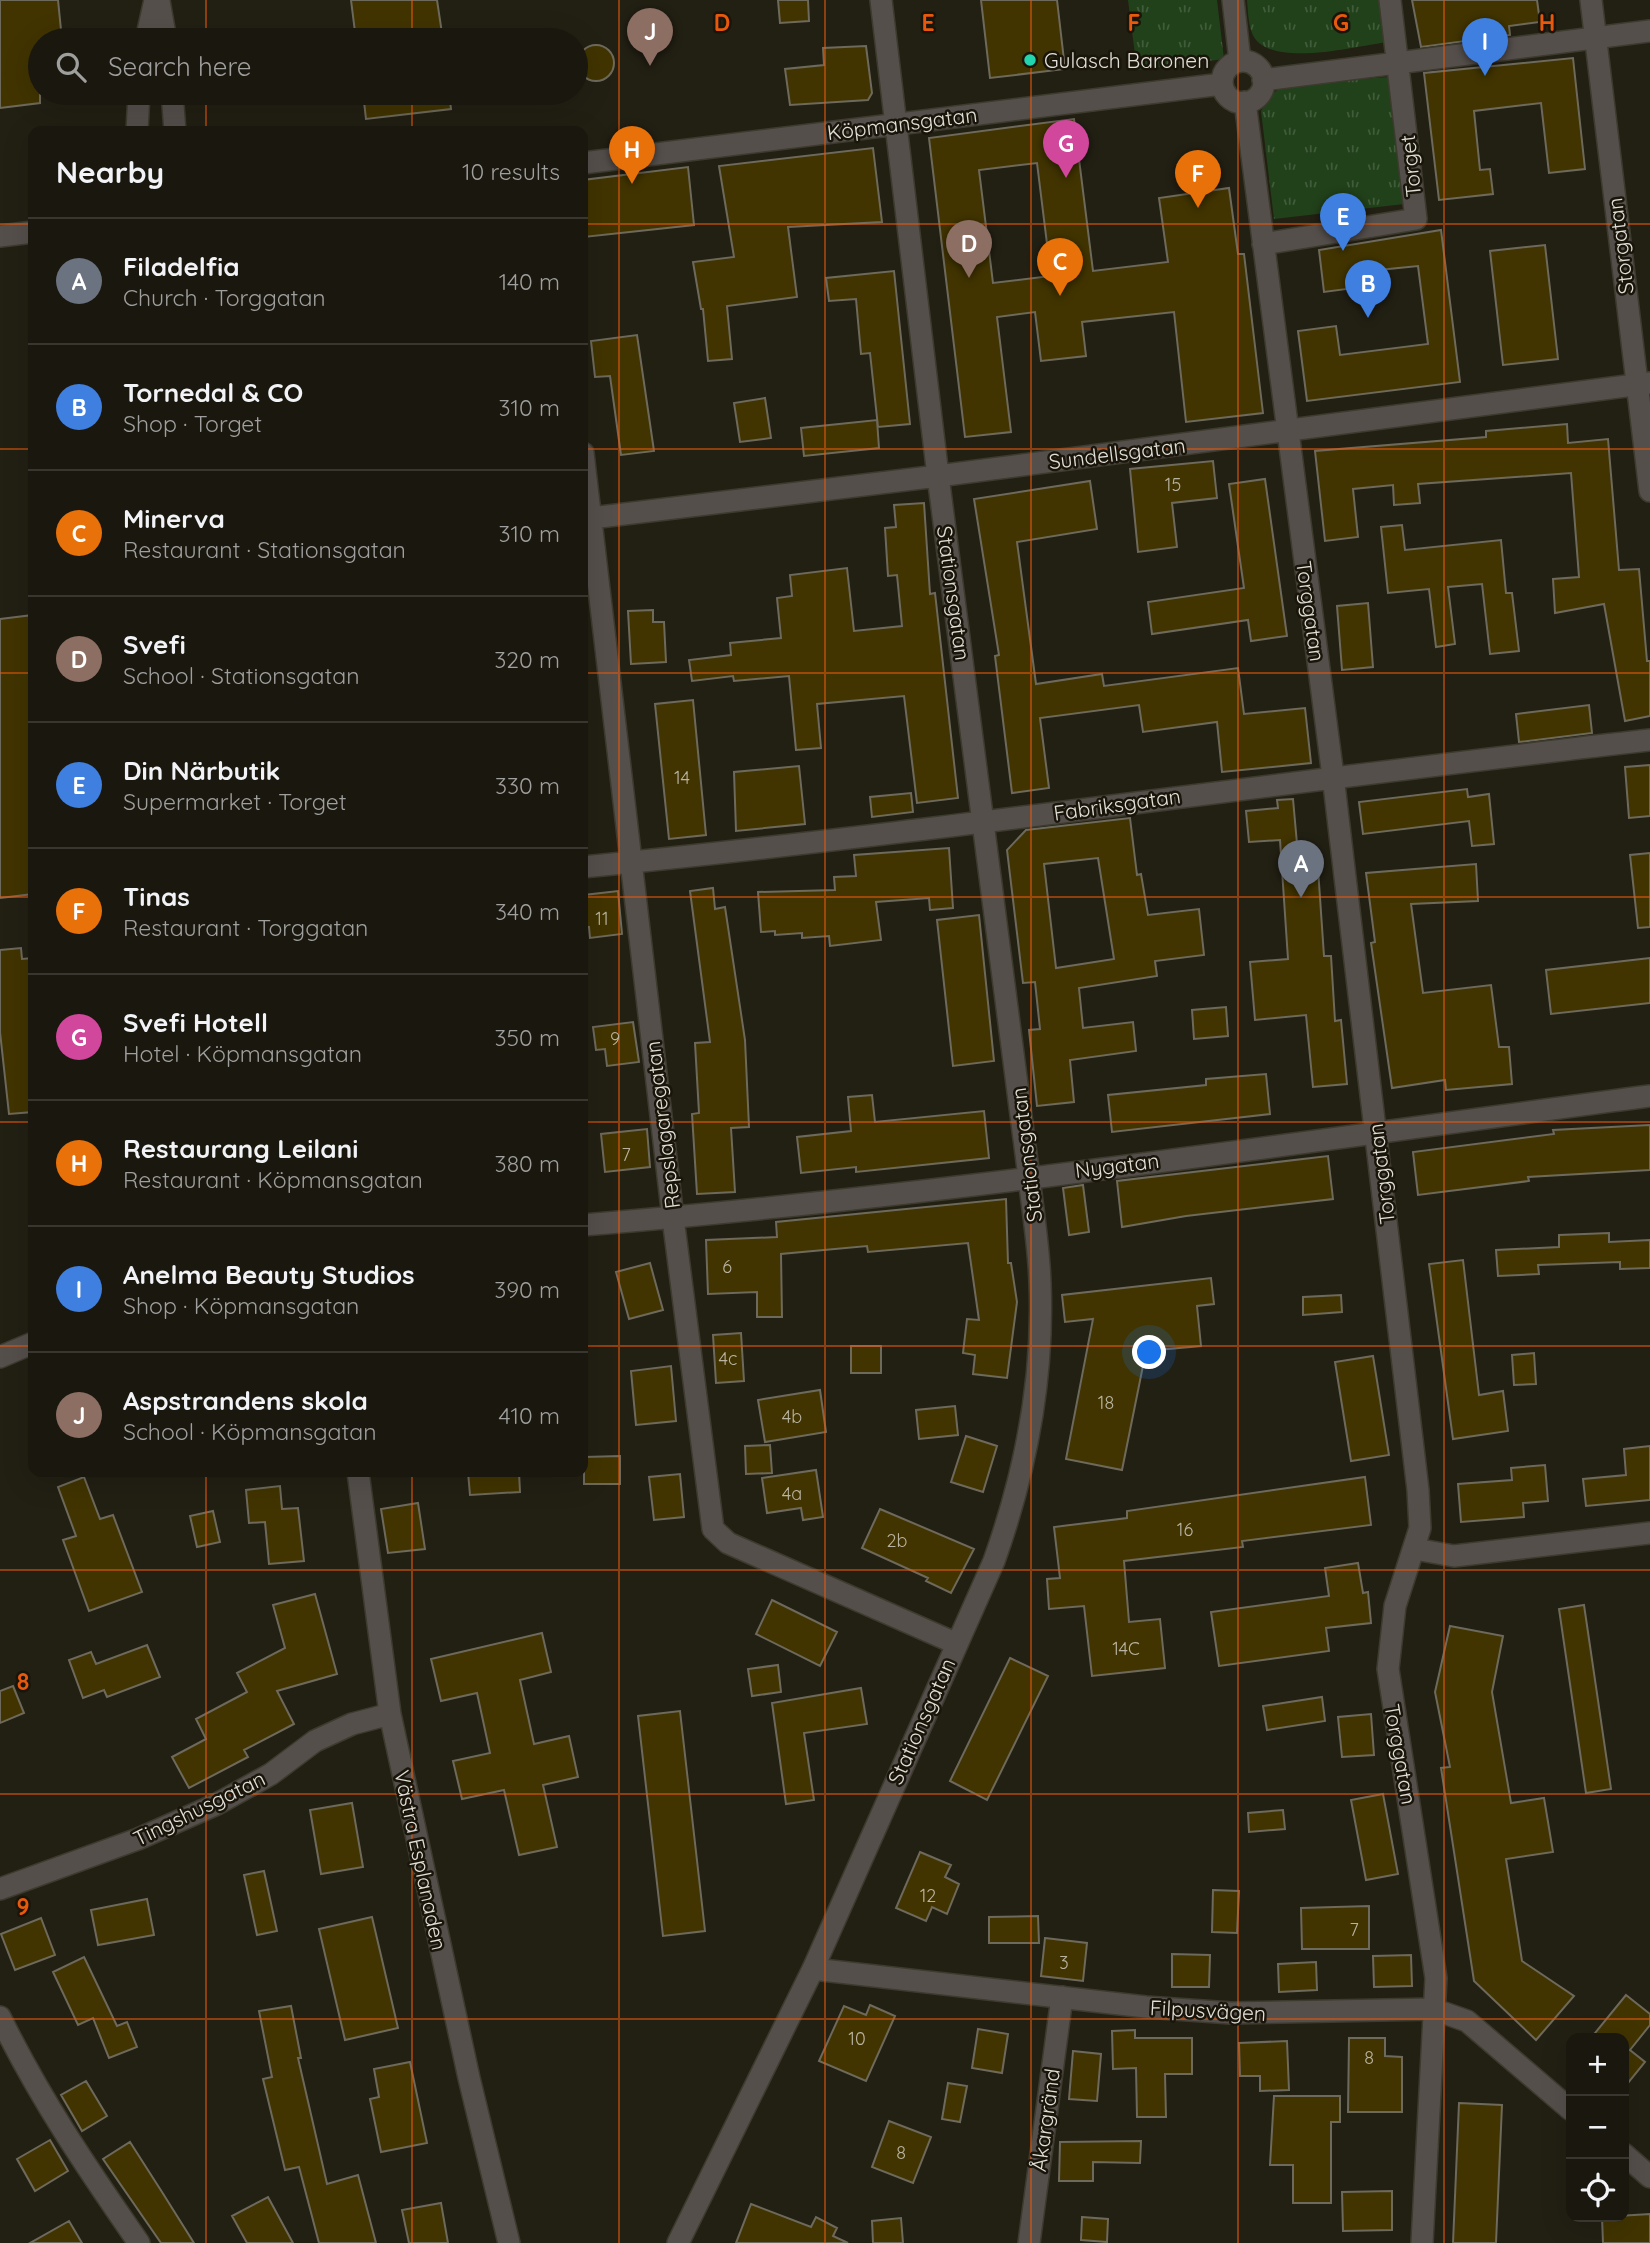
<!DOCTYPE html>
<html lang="en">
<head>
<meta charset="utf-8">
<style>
	body { margin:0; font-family:Quicksand,sans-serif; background:#232017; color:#f1f3f6 }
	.controls { position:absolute; right:21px; bottom:21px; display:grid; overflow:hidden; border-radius:14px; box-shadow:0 7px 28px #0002 }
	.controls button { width:63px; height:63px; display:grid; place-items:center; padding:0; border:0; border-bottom:2px solid #38362e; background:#1a170e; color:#f1f3f6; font:35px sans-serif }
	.you { position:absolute; left:1150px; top:1353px; width:24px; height:24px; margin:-18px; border:5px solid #fff; border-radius:50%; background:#1a73e8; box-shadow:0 0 0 10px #1a73e833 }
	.badge { display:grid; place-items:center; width:46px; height:46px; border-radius:50%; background:#0b8043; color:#fff; font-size:23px; font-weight:700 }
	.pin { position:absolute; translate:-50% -58px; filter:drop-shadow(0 2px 4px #0008) }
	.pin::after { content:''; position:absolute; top:37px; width:24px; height:21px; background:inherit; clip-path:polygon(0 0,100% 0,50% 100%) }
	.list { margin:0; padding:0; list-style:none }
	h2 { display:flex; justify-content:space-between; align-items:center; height:91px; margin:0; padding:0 28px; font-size:30px }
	h2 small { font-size:23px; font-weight:400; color:#9f9f9e }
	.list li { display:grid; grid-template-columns:46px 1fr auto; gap:21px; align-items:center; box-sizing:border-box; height:126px; padding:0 28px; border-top:2px solid #38362e }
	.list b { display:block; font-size:26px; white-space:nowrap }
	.list p { margin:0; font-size:23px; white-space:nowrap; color:#9f9f9e }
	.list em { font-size:23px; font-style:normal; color:#9f9f9e }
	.icon { flex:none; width:38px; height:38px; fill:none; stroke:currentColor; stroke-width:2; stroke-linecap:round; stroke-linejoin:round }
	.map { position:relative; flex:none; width:1650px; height:2243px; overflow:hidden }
	.search { position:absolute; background:#1a170e; box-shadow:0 7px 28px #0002; left:28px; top:28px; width:560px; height:77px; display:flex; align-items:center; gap:18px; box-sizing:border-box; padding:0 24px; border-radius:38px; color:#9f9f9e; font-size:26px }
	.panel { position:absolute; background:#1a170e; box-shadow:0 7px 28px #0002; left:28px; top:126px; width:560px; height:1351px; border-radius:14px }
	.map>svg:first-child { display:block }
</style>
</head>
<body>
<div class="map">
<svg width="1650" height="2243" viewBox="0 0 1650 2243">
	<defs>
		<pattern id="park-tufts" width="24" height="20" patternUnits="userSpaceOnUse" patternTransform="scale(1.75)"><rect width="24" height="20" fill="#21411a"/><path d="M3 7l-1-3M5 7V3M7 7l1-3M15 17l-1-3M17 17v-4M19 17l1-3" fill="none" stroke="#415c3b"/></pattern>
	</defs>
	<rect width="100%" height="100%" fill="#221f13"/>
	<path fill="url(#park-tufts)" d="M1128 0H1217L1224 59 1137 70Z
		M1247 0H1381L1387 42C1357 46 1266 70 1252 33 1248 23 1248 10 1247 0Z
		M1389 77 1404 204 1274 219 1261 111 1272 94 1286 84Z"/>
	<path fill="#413400" stroke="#6d695b" stroke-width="2" fill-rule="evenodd" d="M0 0H58L62 40H40V103L0 108Z
		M351 0H437L443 40H356Z
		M778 0H808L809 21 780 23Z
		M981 0H1057L1065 69 990 78Z
		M1412 0H1537L1540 22 1509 26 1510 35 1421 47Z
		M578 63a18 18 0 1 1 36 0a18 18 0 1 1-36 0Z
		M866 46 872 93 868 100 790 105 785 69 824 65 823 48Z
		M1573 58 1585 169 1549 173 1541 103 1474 111 1480 170 1490 169 1493 194 1439 200 1424 73Z
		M363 93H449L451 109 366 119Z
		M1074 119 1093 271 1168 262 1159 198 1229 188 1238 254H1244L1263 413 1186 422 1174 312 1082 322 1086 356 1041 361 1035 312 997 317 1011 432 965 437 929 138ZM1037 163 1051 276 993 283 979 170Z
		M873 148 882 222 788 227 797 297 727 306 732 359 708 361 703 309H701L693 262 734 257 719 166Z
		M688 167 694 225 584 237 583 180Z
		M1441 230 1460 382 1307 401 1298 331 1336 326 1340 355 1428 344 1418 266 1379 270 1380 277 1346 281 1347 289 1324 292 1319 250Z
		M1545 245 1558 359 1503 365 1490 251Z
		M894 271 910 424 878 427 870 353 861 354 856 299 829 301 826 278Z
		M637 335 654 451 621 455 610 376 595 377 591 341Z
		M765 398 771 438 740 442 734 403Z
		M877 420 879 448 804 456 801 428Z
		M1567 424 1568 443 1608 439 1619 570 1639 569 1647 661H1650V716L1625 721 1604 604 1555 613 1553 579 1579 577 1571 473 1418 484 1420 503 1394 505 1393 485 1353 489 1358 537 1325 541 1315 451 1486 437V431Z
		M1213 461 1217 498 1172 503 1177 547 1138 552 1130 469Z
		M1265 479 1287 636 1251 641 1248 620 1152 634 1148 602 1244 588 1229 484Z
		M1090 481 1097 529 1017 542 1036 684 1102 674 1104 686 1238 668 1244 714 1305 708 1311 763 1222 772 1217 722 1143 732 1139 705 1040 718 1049 788 1012 793 995 656 999 655 974 499Z
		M924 503 930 594 935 593 958 798 917 803 904 696 817 704 821 748 796 750 789 676 734 681 733 676 692 681 689 660 731 655 730 643 781 638 777 598 792 596 790 575 847 568 854 631 902 626 897 575 888 576 885 528 896 527 894 505Z
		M1402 525 1405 550 1501 540 1506 593H1512L1519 651 1490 654 1482 584 1448 587 1455 644 1436 647 1429 589 1388 593 1381 527Z
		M1368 603 1373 667 1342 670 1337 606Z
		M653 610V622H664L666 662 631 664 628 611Z
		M33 615V894L0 898V619Z
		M693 700 706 835 669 839 655 704Z
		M1589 705 1592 733 1519 742 1516 714Z
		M1650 765V816L1629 818 1625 767Z
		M799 766 805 824 736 831 734 772Z
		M1467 789 1468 797 1489 794 1494 844 1472 846 1469 821 1363 834 1359 802Z
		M911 793 913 812 872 817 870 797Z
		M1293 799 1298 855 1317 854 1324 956H1331L1335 1021 1341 1020 1347 1084 1313 1087 1306 1015 1255 1020 1250 962 1288 959 1280 840 1249 842 1246 811 1278 808 1277 800Z
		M1130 818 1137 875 1141 874 1148 915 1199 909 1204 955 1155 961 1157 976 1079 988 1083 1028 1133 1022 1136 1051 1070 1060 1074 1102 1037 1106 1029 1030 1040 1029 1035 982 1023 983 1007 850 1026 830ZM1098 858 1114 959 1056 968 1044 864Z
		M949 848 953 908 930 910 929 898 876 902 881 940 830 946 829 936 802 938V933L775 935V931L761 932 758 892 835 890 834 877 856 876 854 855Z
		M1650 853V927L1638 928 1630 855Z
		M1476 864 1478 901 1411 904 1423 993 1491 985 1499 1047H1509L1512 1084 1446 1090 1445 1080 1392 1088 1371 943 1375 942 1366 873Z
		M713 888 715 909 725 907 745 1040 749 1127 731 1128 735 1192 697 1194 692 1114 699 1113 695 1043 710 1042 690 891Z
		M618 891 622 934 590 938 589 927H583L584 895Z
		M979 915 994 1061 953 1066 937 920Z
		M21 948 22 959 33 958V1112L9 1114 0 1032V950Z
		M1650 958V1003L1551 1014 1546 970Z
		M1226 1007 1228 1036 1194 1039 1192 1010Z
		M633 1022 639 1062 607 1066 605 1049 596 1050 593 1027Z
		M1266 1074 1270 1114 1112 1132 1108 1095 1206 1085V1079Z
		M872 1095 875 1122 984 1111 989 1158 856 1172V1167L801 1173 797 1137 851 1131 848 1097Z
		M1650 1125V1170L1528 1177 1529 1181 1418 1195 1413 1152 1554 1134 1553 1130Z
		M647 1129 650 1167 605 1172 601 1134Z
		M1328 1156 1333 1199 1186 1216 1122 1227 1117 1181Z
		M1083 1185 1089 1232 1069 1235 1063 1188Z
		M1006 1199 1008 1263H1011L1017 1302 1007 1378 973 1374 975 1355 963 1353 967 1319 979 1320 968 1243 868 1252 867 1246 781 1254 782 1317H757V1292L708 1294 706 1240 777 1237 776 1222Z
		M1609 1233V1242L1650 1240V1268L1620 1269V1262L1538 1265 1539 1274 1498 1276 1496 1250 1559 1247V1235Z
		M1463 1260 1479 1395 1503 1391 1508 1431 1453 1439 1429 1264Z
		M650 1263 663 1310 629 1319 616 1272Z
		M1211 1278 1214 1304 1197 1306 1201 1346 1146 1351 1122 1470 1066 1459 1093 1319 1065 1322 1062 1295Z
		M1341 1295 1342 1312 1303 1315V1297Z
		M741 1333 744 1381 716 1383 713 1335Z
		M851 1346H881V1373H851Z
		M1534 1353 1536 1384 1514 1385 1512 1355Z
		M1373 1356 1389 1455 1351 1461 1335 1362Z
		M671 1366 676 1421 636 1425 631 1371Z
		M820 1390 826 1432 765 1442 758 1400Z
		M955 1406 958 1435 919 1439 916 1410Z
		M966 1436 997 1446 983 1492 951 1482Z
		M770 1445 772 1473 746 1474 745 1446Z
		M1650 1446V1500L1586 1506 1583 1479 1626 1475 1624 1449Z
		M620 1456V1484H584V1457Z
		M1545 1465 1548 1501 1523 1503 1524 1517 1461 1522 1458 1484 1512 1480 1511 1468Z
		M816 1470 823 1517 803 1520 801 1508 767 1513 762 1478Z
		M468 1472H519L520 1492 470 1495Z
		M680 1474 684 1517 654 1520 649 1477Z
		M84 1477 100 1519 113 1515 142 1592 89 1611 63 1540 76 1536 58 1487Z
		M1365 1477 1371 1525 1242 1541 1243 1547 1124 1561 1129 1622 1160 1619 1165 1668 1092 1676 1084 1606 1049 1609 1047 1579 1060 1578 1054 1527 1127 1518V1511Z
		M280 1486 282 1509 298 1508 304 1561 269 1564 265 1522 249 1523 246 1490Z
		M418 1503 425 1549 388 1553 381 1509Z
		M880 1509 974 1549 951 1593 926 1581 928 1578 862 1548Z
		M213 1511 220 1542 197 1547 190 1516Z
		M1358 1563 1363 1593 1368 1592 1371 1623 1326 1628 1329 1651 1219 1666 1211 1612 1329 1596 1325 1568Z
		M315 1594 337 1674 277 1691 294 1724 244 1750 248 1757 189 1788 172 1757 206 1739 196 1719 247 1692 237 1673 285 1648 273 1605Z
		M772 1600 837 1632 820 1666 756 1634Z
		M1584 1605 1611 1789 1586 1793 1559 1609Z
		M1450 1626 1503 1636 1492 1692 1511 1803 1544 1798 1553 1852 1506 1859 1522 1961 1574 1996 1536 2040 1474 1981 1441 1768 1450 1767 1435 1692Z
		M542 1633 551 1672 520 1680 534 1744 569 1736 578 1777 543 1785 557 1847 519 1855 504 1790 462 1799 453 1761 490 1753 477 1693 441 1701 431 1659Z
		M147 1645 160 1677 107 1697 104 1690 83 1698 69 1660 91 1652 96 1664Z
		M1010 1658 1048 1676 987 1800 950 1781Z
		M778 1665 781 1692 752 1696 748 1669Z
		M13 1686 24 1713 0 1723V1691Z
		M861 1688 867 1724 804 1733 814 1800 786 1804 772 1703Z
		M1322 1697 1325 1721 1267 1730 1263 1706Z
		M680 1711 705 1931 663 1936 638 1716Z
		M1371 1714 1374 1755 1342 1757 1338 1717Z
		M1383 1794 1398 1874 1366 1880 1351 1800Z
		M352 1803 363 1867 321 1874 310 1810Z
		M1283 1810 1285 1829 1249 1832 1248 1813Z
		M920 1852 951 1865 945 1877 959 1884 947 1914 932 1907 926 1921 896 1908Z
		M264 1871 277 1931 257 1935 244 1875Z
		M1213 1890 1239 1891 1237 1933 1212 1932Z
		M147 1899 154 1935 98 1945 91 1910Z
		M1369 1906V1949H1302L1301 1908Z
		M1038 1916 1039 1943H989V1917Z
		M372 1917 398 2028 345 2040 319 1929Z
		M41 1918 55 1955 15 1970 1 1934Z
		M1045 1938 1087 1943 1083 1981 1041 1976Z
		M1172 1954 1210 1955 1209 1987H1172Z
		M1411 1955 1412 1986 1374 1987 1373 1956Z
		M84 1957 117 2026 127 2022 137 2047 109 2058 93 2018 78 2025 53 1972Z
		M1316 1962 1317 1990 1279 1992 1278 1964Z
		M1626 1995 1650 2014V2025L1630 2050 1645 2062 1624 2088V2038H1591Z
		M870 2005 895 2016 866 2081 819 2061 844 2006 866 2015Z
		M291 2006 301 2058H298L327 2184 358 2175 376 2243H319L299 2167 285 2170 263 2079 272 2077 259 2011Z
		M978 2029 1008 2034 1002 2073 972 2068Z
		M1135 2030V2038H1192V2074H1165L1166 2117H1137L1136 2068 1113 2069 1112 2031Z
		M1349 2038H1385V2056L1402 2057V2112H1348Z
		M1287 2041 1289 2090 1260 2091V2076H1240L1239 2043Z
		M1073 2051 1101 2054 1097 2101 1069 2099Z
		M410 2062 427 2143 381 2152 370 2099 379 2097 374 2069Z
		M86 2081 107 2116 82 2131 61 2095Z
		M948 2083 967 2086 960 2122 942 2119Z
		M1274 2096H1340V2122H1331V2203H1293V2165H1270Z
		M1459 2103 1502 2105 1496 2243H1453Z
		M889 2121 931 2137 913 2183 872 2167Z
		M50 2140 68 2171 35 2191 17 2159Z
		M1141 2141 1140 2163 1093 2162V2181H1059L1060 2142Z
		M130 2142 162 2192 194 2243H161L103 2159Z
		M1392 2191V2230L1343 2231 1342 2192Z
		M268 2197 293 2243H247L232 2216Z
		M441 2203 448 2243H409L402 2210Z
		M751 2204 811 2227 816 2217 837 2228 833 2236 848 2243H736Z
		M1650 2214V2243H1603L1602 2217Z
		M1082 2217 1108 2219 1107 2242 1081 2240Z
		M901 2218 903 2243H873L872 2221Z
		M69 2221 82 2243H30Z"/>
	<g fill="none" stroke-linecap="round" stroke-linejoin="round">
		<defs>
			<path id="minor" d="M1233 0 1240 61
				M1591 0 1650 491
				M159 1 166 40
				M146 40 155 0
				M1222 82a21 21 0 1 1 42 0a21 21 0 1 1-42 0Z
				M1263 80 1650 31
				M172 93 175 131
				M1245 102 1333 776 1418 1490 1420 1528 1395 1606 1388 1669 1436 1978 1422 2243
				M137 131 139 93
				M583 163 1222 84
				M0 236 33 232
				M1263 244 1416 219 1390 0
				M583 453 673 1218 713 1529 728 1543 955 1643
				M583 519 938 476 1650 383
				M583 867C939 832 1294 780 1650 740
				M583 1225C940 1196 1295 1143 1650 1096
				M0 1357 33 1343
				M358 1472 390 1714 469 2078 509 2243
				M1415 1549 1454 1556 1471 1554 1650 1533
				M0 1889 138 1839 217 1804 271 1774 315 1741 352 1724 390 1714
				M813 1969 1146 2007 1231 2013 1433 2009 1467 2021 1571 2110
				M0 2017C40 2099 87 2168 139 2243
				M1624 2154 1650 2177
				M678 2243 813 1969 994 1561C1026 1471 1044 1379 1040 1283 1039 1248 1033 1212 1029 1177L938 476 881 0
				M1029 2243 1062 1997"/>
		</defs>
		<use href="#minor" stroke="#3d3a2e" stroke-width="24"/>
		<use href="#minor" stroke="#554f4c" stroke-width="21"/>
	</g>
	<path fill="none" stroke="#e8590c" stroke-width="2" stroke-opacity="0.55" d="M206 0V40M412 0V40M619 0V2243M825 0V2243M1031 0V2243M1238 0V2243M1444 0V2243M206 93V131M412 93V131M0 224H33M583 224H1650M0 449H33M583 449H1650M0 673H33M583 673H1650M0 897H33M583 897H1650M0 1122H33M583 1122H1650M0 1346H33M583 1346H1650M206 1472V2243M412 1472V2243M0 1570H1650M0 1794H1650M0 2019H1650"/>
	<circle fill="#22d5af" stroke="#19150a" stroke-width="2.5" cx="1030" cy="60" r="7"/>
	<g text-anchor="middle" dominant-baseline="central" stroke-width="5" stroke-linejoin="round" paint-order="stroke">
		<g font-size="18" fill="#b9b4a1">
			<text x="1173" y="484">15</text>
			<text x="682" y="777">14</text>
			<text x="602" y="918">11</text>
			<text x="615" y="1038">9</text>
			<text x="626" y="1154">7</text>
			<text x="727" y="1266">6</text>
			<text x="728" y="1358">4c</text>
			<text x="1106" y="1402">18</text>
			<text x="792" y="1416">4b</text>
			<text x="792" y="1493">4a</text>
			<text x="1185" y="1529">16</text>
			<text x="897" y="1540">2b</text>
			<text x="1126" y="1648">14C</text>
			<text x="928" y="1895">12</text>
			<text x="1354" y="1929">7</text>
			<text x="1064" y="1962">3</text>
			<text x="857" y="2038">10</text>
			<text x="1369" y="2057">8</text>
			<text x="901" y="2152">8</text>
		</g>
		<g font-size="21" fill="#e1dfd7" stroke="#19150a" text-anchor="start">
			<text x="1044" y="60">Gulasch Baronen</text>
		</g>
		<g font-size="21" fill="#e1dfd7" stroke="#19150a">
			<text transform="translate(902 123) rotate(-7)">Köpmansgatan</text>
			<text transform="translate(1410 166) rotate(-96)">Torget</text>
			<text transform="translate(1620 246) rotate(-97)">Storgatan</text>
			<text transform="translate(1117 453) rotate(-7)">Sundellsgatan</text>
			<text transform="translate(954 593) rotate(82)">Stationsgatan</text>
			<text transform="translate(1311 611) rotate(82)">Torggatan</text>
			<text transform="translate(1117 804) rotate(-8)">Fabriksgatan</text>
			<text transform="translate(662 1125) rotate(-97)">Repslagaregatan</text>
			<text transform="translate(1026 1155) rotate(-97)">Stationsgatan</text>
			<text transform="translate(1117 1165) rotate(-7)">Nygatan</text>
			<text transform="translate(1381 1174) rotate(-97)">Torggatan</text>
			<text transform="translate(921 1721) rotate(-66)">Stationsgatan</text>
			<text transform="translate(1401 1754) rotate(80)">Torggatan</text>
			<text transform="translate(199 1808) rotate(-26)">Tingshusgatan</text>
			<text transform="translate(421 1860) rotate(78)">Västra Esplanaden</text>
			<text transform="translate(1208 2010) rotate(3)">Filpusvägen</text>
			<text transform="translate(1045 2120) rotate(-82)">Åkargränd</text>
		</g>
	</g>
	<g font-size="23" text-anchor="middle" font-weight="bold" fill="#e8590c" stroke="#19150a" stroke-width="5" stroke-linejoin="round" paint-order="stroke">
		<text x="722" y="31">D</text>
		<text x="928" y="31">E</text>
		<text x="1134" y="31">F</text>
		<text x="1341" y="31">G</text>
		<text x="1547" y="31">H</text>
		<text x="23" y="1690">8</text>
		<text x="23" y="1915">9</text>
	</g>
</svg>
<div class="controls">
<button>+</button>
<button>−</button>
<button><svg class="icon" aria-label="locate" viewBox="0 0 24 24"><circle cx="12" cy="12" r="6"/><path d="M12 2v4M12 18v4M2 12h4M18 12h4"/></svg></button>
</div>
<div class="you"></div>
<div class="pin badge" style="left:1301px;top:898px;background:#6b7280">A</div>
<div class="pin badge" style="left:1368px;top:318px;background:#3f7fe0">B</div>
<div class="pin badge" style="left:1060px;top:296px;background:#e8710a">C</div>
<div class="pin badge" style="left:969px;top:278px;background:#8d6e63">D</div>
<div class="pin badge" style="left:1343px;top:251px;background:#3f7fe0">E</div>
<div class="pin badge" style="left:1198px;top:208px;background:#e8710a">F</div>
<div class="pin badge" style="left:1066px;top:178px;background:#d1479c">G</div>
<div class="pin badge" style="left:632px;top:184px;background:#e8710a">H</div>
<div class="pin badge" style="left:1485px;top:76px;background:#3f7fe0">I</div>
<div class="pin badge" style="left:650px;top:66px;background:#8d6e63">J</div>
<div class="search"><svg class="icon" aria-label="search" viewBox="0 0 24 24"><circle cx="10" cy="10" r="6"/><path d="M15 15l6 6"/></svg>Search here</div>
<section class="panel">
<h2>Nearby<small>10 results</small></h2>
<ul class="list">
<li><span class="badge" style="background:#6b7280">A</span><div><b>Filadelfia</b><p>Church · Torggatan</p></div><em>140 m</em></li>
<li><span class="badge" style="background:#3f7fe0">B</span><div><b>Tornedal &amp; CO</b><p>Shop · Torget</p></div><em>310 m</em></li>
<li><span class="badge" style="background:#e8710a">C</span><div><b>Minerva</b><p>Restaurant · Stationsgatan</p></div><em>310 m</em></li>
<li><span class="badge" style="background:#8d6e63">D</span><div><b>Svefi</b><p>School · Stationsgatan</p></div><em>320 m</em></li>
<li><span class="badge" style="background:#3f7fe0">E</span><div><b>Din Närbutik</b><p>Supermarket · Torget</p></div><em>330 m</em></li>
<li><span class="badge" style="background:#e8710a">F</span><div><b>Tinas</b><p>Restaurant · Torggatan</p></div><em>340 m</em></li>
<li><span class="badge" style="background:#d1479c">G</span><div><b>Svefi Hotell</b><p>Hotel · Köpmansgatan</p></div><em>350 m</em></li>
<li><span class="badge" style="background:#e8710a">H</span><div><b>Restaurang Leilani</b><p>Restaurant · Köpmansgatan</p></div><em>380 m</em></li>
<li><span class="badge" style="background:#3f7fe0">I</span><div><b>Anelma Beauty Studios</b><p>Shop · Köpmansgatan</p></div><em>390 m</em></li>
<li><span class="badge" style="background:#8d6e63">J</span><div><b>Aspstrandens skola</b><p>School · Köpmansgatan</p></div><em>410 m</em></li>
</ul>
</section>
</div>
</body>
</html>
